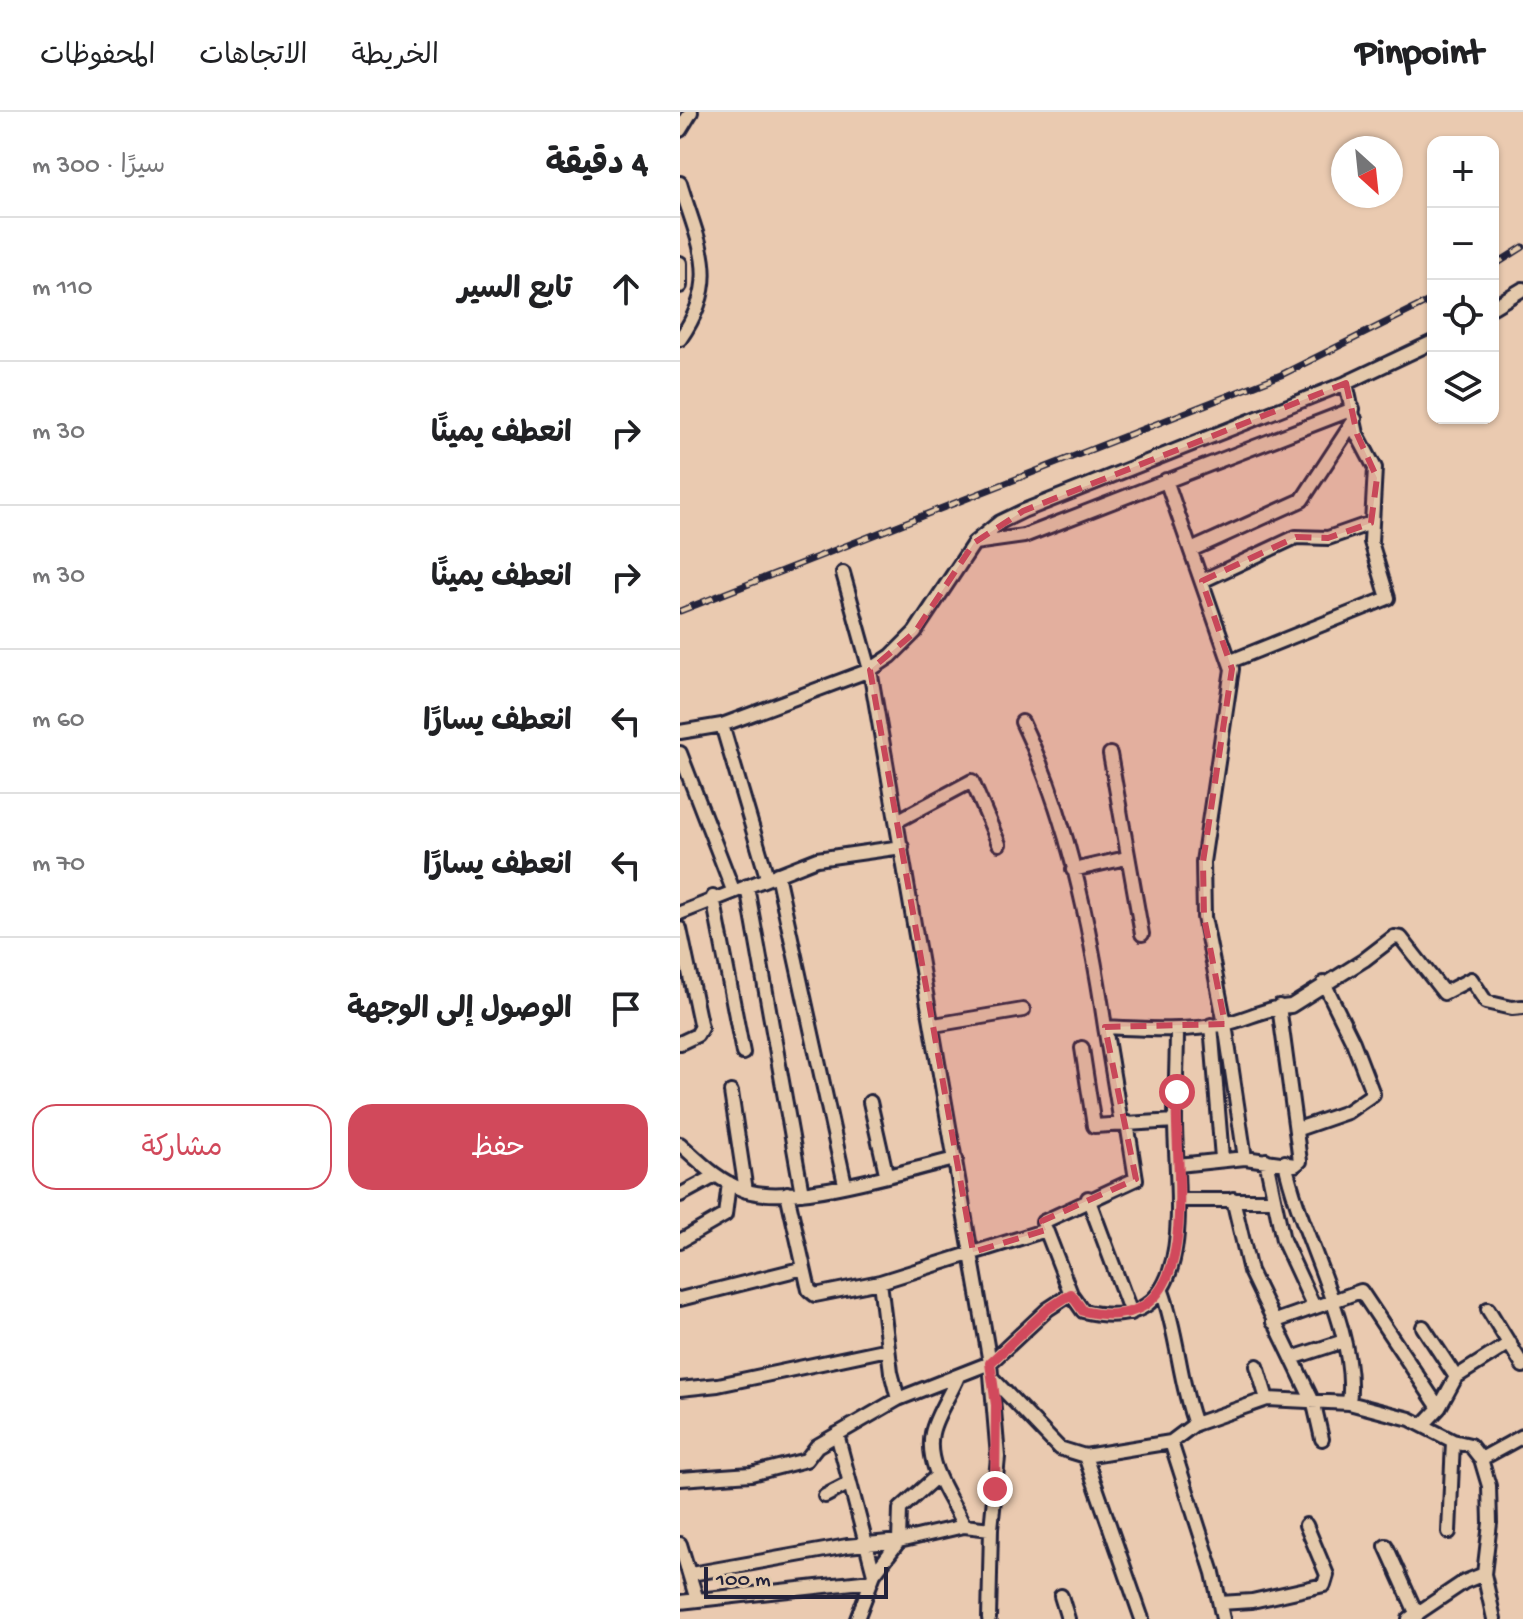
<!DOCTYPE html>
<html lang="ar">
<head>
<meta charset="utf-8">
<style>
	body { margin:0; font-family:"Gochi Hand","Playpen Sans Arabic",sans-serif; background:#f6f6f6; color:#202124; direction:rtl }
	.controls { position:absolute; right:24px; top:24px; display:grid; overflow:hidden; border-radius:16px; box-shadow:0 2px 6px #0004 }
	.controls button { width:72px; height:72px; display:grid; place-items:center; padding:0; border:0; border-bottom:2px solid #e0e0e0; background:#fff; color:#202124; font:40px sans-serif }
	.compass { position:absolute; left:651px; top:24px; width:72px; height:72px; border-radius:50%; background:#fff; box-shadow:0 2px 6px #0004; rotate:153deg }
	.scale { position:absolute; left:24px; bottom:20px; width:184px; box-sizing:border-box; padding-left:8px; border:4px solid #22223b; border-top:0; font-size:22px; line-height:28px; white-space:nowrap; color:#22223b; -webkit-text-stroke:6px #e4c9ab; paint-order:stroke }
	.stop { position:absolute; width:24px; height:24px; margin:-18px; border:6px solid #d1495b; border-radius:50%; background:#fff }
	.stop.end { background:#d1495b; border-color:#fff; box-shadow:0 2px 8px #0008 }
	.list { margin:0; padding:0; list-style:none }
	h2 { display:flex; justify-content:space-between; align-items:center; height:104px; margin:0; padding:0 32px; font-size:34px }
	h2 small { font-size:26px; font-weight:400; color:#757577 }
	.list li { display:grid; grid-template-columns:52px 1fr auto; gap:24px; align-items:center; box-sizing:border-box; height:144px; padding:0 32px; border-top:2px solid #e0e0e0 }
	.list b { display:block; font-size:30px; white-space:nowrap }
	.list em { font-size:26px; font-style:normal; color:#757577 }
	.actions { display:flex; gap:16px; padding:24px 32px }
	.actions a { flex:1; padding:18px 0; border:2px solid #d1495b; border-radius:24px; text-align:center; font-size:28px; color:#d1495b }
	.actions .main { background:#d1495b; color:#fff }
	.icon { flex:none; width:44px; height:44px; fill:none; stroke:currentColor; stroke-width:2; stroke-linecap:round; stroke-linejoin:round }
	.map { position:relative; flex:none; width:843px; height:1507px; overflow:hidden; direction:ltr }
	header { display:flex; align-items:center; gap:48px; box-sizing:border-box; height:112px; padding:0 40px; background:#fff; border-bottom:2px solid #e0e0e0 }
	header strong { font-size:38px }
	nav { display:flex; gap:44px; margin-inline-start:auto; font-size:28px }
	main { display:flex }
	aside { flex:1; background:#fff }
	.map>svg:first-child { display:block }
</style>
</head>
<body>
<header>
<strong>Pinpoint</strong>
<nav><a>الخريطة</a><a>الاتجاهات</a><a>المحفوظات</a></nav>
</header>
<main>
<div class="map">
<svg width="843" height="1507" viewBox="0 0 843 1507">
	<rect width="100%" height="100%" fill="#eacab0"/>
	<filter id="ink" filterUnits="userSpaceOnUse"><feTurbulence type="fractalNoise" baseFrequency=".0125" numOctaves="2"/><feDisplacementMap in="SourceGraphic" scale="16" xChannelSelector="R" yChannelSelector="G"/><feConvolveMatrix kernelMatrix="1 2 1 2 8 2 1 2 1" color-interpolation-filters="sRGB"/></filter>
	<g filter="url(#ink)">
		<g fill="none" stroke-linecap="round" stroke-linejoin="round">
			<defs>
				<path id="street" d="M0 18 11 0
					M0 71C19 135 42 166 0 227
					M0 151V174
					M813 195 843 177
					M486 368 552 557 523 750 524 805 545 912 565 1046
					M294 431 344 424 673 297
					M511 438 622 388 675 307
					M163 461 190 558 310 1251 318 1345 311 1417 309 1507
					M522 469 616 425 648 426 691 411
					M551 549 708 486 691 430 695 356 677 322 666 271
					M342 610C387 703 410 813 425 915 465 917 505 920 545 912 567 907 588 895 611 894L684 848 714 825 721 826 764 881 791 867 806 890 832 896 843 895
					M42 613 87 765
					M0 620 42 613 190 558 211 544 235 520 294 431 320 410 343 399 666 271 753 230
					M0 641 53 778
					M430 642 462 822
					M217 709 292 669 319 732
					M393 758 446 746
					M97 762 165 1072
					M67 774 122 1081
					M33 785 63 941
					M0 801 137 747 222 735
					M0 817 21 916 17 923 0 931
					M254 913 343 898
					M531 913 542 1046
					M425 915 441 1011
					M402 936 414 1014 495 1009
					M51 980 66 1079
					M190 990 206 1061
					M447 1011 456 1067 363 1110 391 1182 403 1199C524 1228 495 1079 495 1010 495 979 497 948 497 917
					M618 1017 667 1000 693 982 673 930 644 871
					M0 1032C20 1050 38 1069 64 1078 112 1095 224 1058 276 1047
					M586 1048 603 1128 634 1195
					M605 1050C620 1124 679 1219 669 1291
					M498 1053 565 1046 615 1053 620 1049 599 894
					M107 1081 129 1178 135 1183 200 1170 366 1118
					M0 1083 35 1064
					M408 1086 451 1201
					M553 1087 570 1159 634 1292 642 1327
					M501 1088H592
					M0 1129 45 1103 49 1071
					M200 1170 211 1260 218 1287
					M482 1179C498 1222 499 1269 515 1312
					M0 1187 124 1156
					M808 1197 843 1254
					M593 1210 681 1179 759 1296 744 1312
					M743 1215 776 1265
					M612 1246 664 1229
					M577 1254 587 1287
					M278 1264C271 1282 256 1302 252 1321 245 1354 271 1386 284 1414
					M312 1266 379 1336 405 1344 491 1330 515 1312 587 1287 669 1291 730 1307 773 1329 790 1333 801 1347 809 1374 810 1411 804 1462 814 1507
					M0 1277 38 1273 208 1237
					M759 1296 776 1265 830 1231
					M157 1322 194 1462
					M491 1330 533 1461 543 1507
					M405 1344 462 1507
					M801 1347 843 1324
					M0 1367 71 1362 126 1348 137 1334 218 1287 310 1251 368 1197 391 1182
					M145 1384 170 1371
					M769 1420 773 1329
					M0 1432 17 1488
					M706 1434 737 1503
					M11 1462 167 1434 219 1429 284 1414 311 1417
					M381 1484 388 1507
					M0 1490 191 1469
					M540 1491 572 1489 644 1473 647 1463 626 1413
					M177 1507 194 1462 219 1429 220 1397 257 1364
					M729 1507 784 1470 804 1462"/>
			</defs>
			<use href="#street" stroke="#22223b" stroke-width="18"/>
			<use href="#street" stroke="#e4c9ab" stroke-width="12"/>
			<defs>
				<path id="rail" d="M813 154 843 135
					M0 499 601 263 753 187"/>
			</defs>
			<use href="#rail" stroke="#22223b" stroke-width="7"/>
			<use href="#rail" stroke="#e4c9ab" stroke-width="4" stroke-dasharray="12" stroke-linecap="butt"/>
		</g>
	</g>
	<g fill="none" stroke-linecap="round" stroke-linejoin="round" filter="url(#ink)">
		<path stroke="#d1495b" stroke-width="10" d="M315 1377 316 1293 310 1251 368 1197 391 1182 403 1199C533 1229 492 1052 497 980"/>
	</g>
	<path fill="#c84759" fill-opacity="0.2" stroke="#c84759" stroke-width="6" stroke-dasharray="16 10" stroke-linejoin="round" d="M666 271 677 322 697 366 691 411 648 426 616 425 522 469 552 557 523 750 524 805 545 912 425 915 456 1067 362 1109 366 1118 293 1140 190 558 235 520 294 431 343 399Z"/>
</svg>
<div class="controls">
<button>+</button>
<button>−</button>
<button><svg class="icon" aria-label="locate" viewBox="0 0 24 24"><circle cx="12" cy="12" r="6"/><path d="M12 2v4M12 18v4M2 12h4M18 12h4"/></svg></button>
<button><svg class="icon" aria-label="layers" viewBox="0 0 24 24"><path d="M12 4l9 5-9 5-9-5zM3 14l9 5 9-5"/></svg></button>
</div>
<svg class="compass" viewBox="-18 -18 36 36"><path d="M0-13l5 13h-10z" fill="#e53935"/><path d="M0 13l5-13h-10z" fill="#757577"/></svg>
<div class="scale">100 m</div>
<div class="stop" style="left:497px;top:980px"></div>
<div class="stop end" style="left:315px;top:1377px"></div>
</div>
<aside>
<h2>4 دقيقة<small>سيرًا · 300 m</small></h2>
<ul class="list">
<li><svg class="icon" aria-label="ahead" viewBox="0 0 24 24"><path d="M12 20V5M6 11l6-6 6 6"/></svg><div><b>تابع السير</b></div><em>110 m</em></li>
<li><svg class="icon" aria-label="right" viewBox="0 0 24 24"><path d="M7 20v-9h11M14 6l5 5-5 5"/></svg><div><b>انعطف يمينًا</b></div><em>30 m</em></li>
<li><svg class="icon" aria-label="right" viewBox="0 0 24 24"><path d="M7 20v-9h11M14 6l5 5-5 5"/></svg><div><b>انعطف يمينًا</b></div><em>30 m</em></li>
<li><svg class="icon" aria-label="left" viewBox="0 0 24 24"><path d="M17 20v-9H6M10 6l-5 5 5 5"/></svg><div><b>انعطف يسارًا</b></div><em>60 m</em></li>
<li><svg class="icon" aria-label="left" viewBox="0 0 24 24"><path d="M17 20v-9H6M10 6l-5 5 5 5"/></svg><div><b>انعطف يسارًا</b></div><em>70 m</em></li>
<li><svg class="icon" aria-label="arrive" viewBox="0 0 24 24"><path d="M6 21V4h12l-3 4 3 4H6"/></svg><div><b>الوصول إلى الوجهة</b></div></li>
</ul>
<div class="actions"><a class="main">حفظ</a><a>مشاركة</a></div>
</aside>
</main>
</body>
</html>
